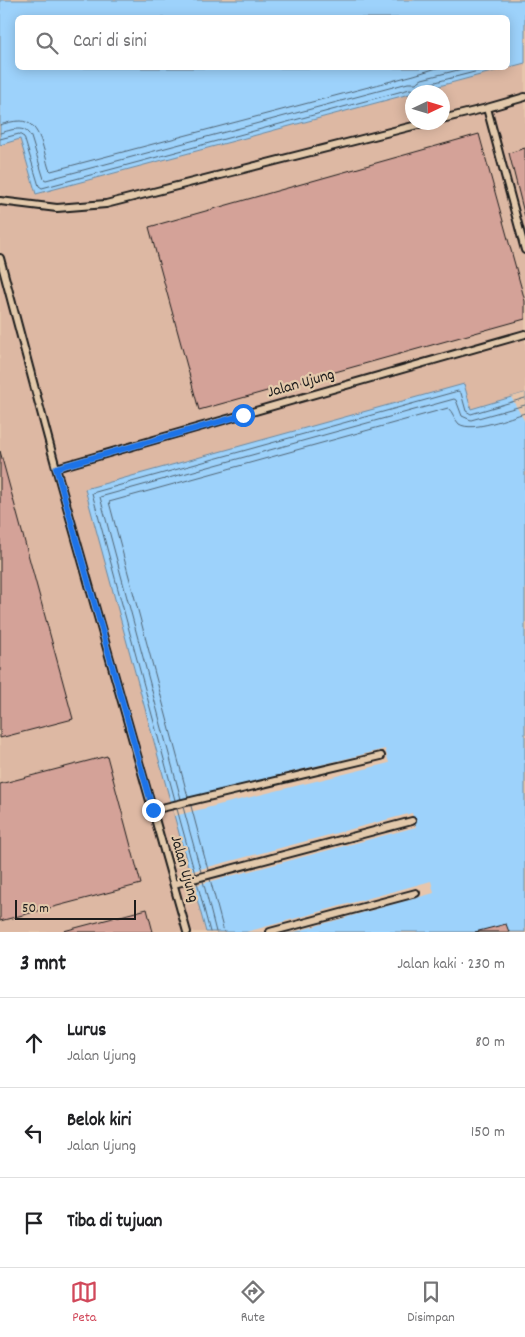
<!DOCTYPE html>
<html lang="id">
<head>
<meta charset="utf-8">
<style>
	body { margin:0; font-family:Dekko,sans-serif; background:#f2f2f2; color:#202124 }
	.compass { position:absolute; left:405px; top:85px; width:45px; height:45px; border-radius:50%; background:#fff; box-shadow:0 2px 12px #0003; rotate:86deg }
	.scale { position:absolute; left:15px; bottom:12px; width:121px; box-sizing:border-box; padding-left:5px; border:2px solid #1c1c1c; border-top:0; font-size:14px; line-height:18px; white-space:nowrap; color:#1c1c1c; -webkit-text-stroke:4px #e3c9ab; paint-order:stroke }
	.stop { position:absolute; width:15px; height:15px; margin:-11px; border:4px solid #1a73e8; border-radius:50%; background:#fff }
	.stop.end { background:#1a73e8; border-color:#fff; box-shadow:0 1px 5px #0008 }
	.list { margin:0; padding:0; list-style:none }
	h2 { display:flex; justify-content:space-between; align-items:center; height:65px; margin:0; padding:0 20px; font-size:21px }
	h2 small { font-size:16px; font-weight:400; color:#757577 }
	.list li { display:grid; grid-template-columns:32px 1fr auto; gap:15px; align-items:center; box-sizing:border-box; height:90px; padding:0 20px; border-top:1px solid #e0e0e0 }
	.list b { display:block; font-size:19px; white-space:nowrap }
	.list p { margin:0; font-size:16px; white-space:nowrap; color:#757577 }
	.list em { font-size:16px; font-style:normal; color:#757577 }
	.icon { flex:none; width:28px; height:28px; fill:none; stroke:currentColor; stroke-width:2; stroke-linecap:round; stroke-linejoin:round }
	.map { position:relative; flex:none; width:525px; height:932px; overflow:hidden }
	.search { position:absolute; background:#fff; box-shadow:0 2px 12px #0003; left:15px; right:15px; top:15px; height:55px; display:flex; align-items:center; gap:12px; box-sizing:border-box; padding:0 18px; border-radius:8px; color:#757577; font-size:19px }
	.sheet { height:335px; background:#fff }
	nav { display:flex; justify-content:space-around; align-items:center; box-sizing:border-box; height:70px; border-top:1px solid #e0e0e0; background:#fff; font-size:14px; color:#757577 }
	nav a { display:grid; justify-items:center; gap:2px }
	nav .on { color:#d1495b }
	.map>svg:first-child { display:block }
</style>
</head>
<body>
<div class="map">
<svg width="525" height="932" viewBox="0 0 525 932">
	<rect width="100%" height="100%" fill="#e7c6ac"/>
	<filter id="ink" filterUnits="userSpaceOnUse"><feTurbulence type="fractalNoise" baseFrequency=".02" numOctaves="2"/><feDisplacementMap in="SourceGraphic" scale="10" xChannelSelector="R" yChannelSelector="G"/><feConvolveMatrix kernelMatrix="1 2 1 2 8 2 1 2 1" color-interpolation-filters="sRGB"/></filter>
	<g filter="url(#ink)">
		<path fill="#ddb8a3" d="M525 63V422L511 397 470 409 463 384 385 749 189 872 206 932H0V70L37 194 412 93V122H442V92H416Z"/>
		<path fill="#9dd2fb" stroke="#6989a2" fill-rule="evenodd" d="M0 0H525V63L36 194 20 139 0 145ZM18 18H508V68H18Z
			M464 384 471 409 525 393V932H206L85 489Z"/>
		<path fill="#e7c6ac" d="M525 393V422L511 397Z
			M385 749 389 763 174 816 170 802Z
			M412 813 416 827 193 886 189 872Z
			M431 881 434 893 294 932H246Z"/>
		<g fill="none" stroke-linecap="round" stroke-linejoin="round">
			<path stroke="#506575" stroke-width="1" d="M0 125C6 123 13 121 20 121 41 121 44 154 49 169L51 171 414 75 437 68
				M0 133C12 130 24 124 31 137L44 179 46 180 408 83H416L422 79 466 68
				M0 139 19 134 24 137 39 186 42 188 410 89 418 91 424 85 490 68
				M188 797 109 502 448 408C453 412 454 419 459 424 473 433 510 417 525 413
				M181 799 100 497 454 399 456 400 462 416 471 420 525 405
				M175 800 92 493 458 391 461 393 466 411 471 414 525 398
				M191 806 208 870
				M183 807 201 872
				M177 809 195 874
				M210 879 224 932
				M203 881 216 932
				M197 882 210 932"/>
		</g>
		<path fill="#d4a298" stroke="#1c1c1c" d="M479 134 525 301V319L199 410 149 227Z
			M525 148V217L509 153Z
			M0 451 73 719 0 738Z
			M107 756 141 884 0 921V784Z
			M147 909 153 932H60Z
			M506 924 509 932H475Z"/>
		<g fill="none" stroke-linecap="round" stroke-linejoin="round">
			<defs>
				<path id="service" d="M525 97 487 108 525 250
					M442 119 487 108
					M0 201 57 208 106 204 429 122
					M0 258 56 468 187 932
					M56 468 525 334
					M153 810 381 756
					M174 884 412 821
					M270 932 416 893"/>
			</defs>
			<use href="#service" stroke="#1c1c1c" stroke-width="10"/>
			<use href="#service" stroke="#e3c9ab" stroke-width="6"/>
		</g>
	</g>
	<g fill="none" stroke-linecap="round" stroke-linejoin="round" filter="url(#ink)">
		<path stroke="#1a73e8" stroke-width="6" d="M153 810 56 468 243 415"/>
	</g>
	<g text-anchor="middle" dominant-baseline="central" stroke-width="4.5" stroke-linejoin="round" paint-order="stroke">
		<g font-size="16" fill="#1c1c1c" stroke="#e3c9ab">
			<text transform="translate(301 384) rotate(-16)">Jalan Ujung</text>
			<text transform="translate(184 869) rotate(74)">Jalan Ujung</text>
		</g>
	</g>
</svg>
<svg class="compass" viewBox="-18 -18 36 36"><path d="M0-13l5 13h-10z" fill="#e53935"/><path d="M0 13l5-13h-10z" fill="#757577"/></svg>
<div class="scale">50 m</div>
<div class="stop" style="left:243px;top:415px"></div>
<div class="stop end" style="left:153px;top:810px"></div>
<div class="search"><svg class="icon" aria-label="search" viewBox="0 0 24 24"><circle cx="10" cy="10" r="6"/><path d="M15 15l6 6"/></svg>Cari di sini</div>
</div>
<section class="sheet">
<h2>3 mnt<small>Jalan kaki · 230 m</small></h2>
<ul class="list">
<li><svg class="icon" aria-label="ahead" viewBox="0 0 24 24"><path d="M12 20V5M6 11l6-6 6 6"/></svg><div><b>Lurus</b><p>Jalan Ujung</p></div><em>80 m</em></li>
<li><svg class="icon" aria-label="left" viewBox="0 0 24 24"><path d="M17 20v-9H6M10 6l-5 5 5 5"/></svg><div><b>Belok kiri</b><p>Jalan Ujung</p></div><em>150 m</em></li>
<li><svg class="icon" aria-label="arrive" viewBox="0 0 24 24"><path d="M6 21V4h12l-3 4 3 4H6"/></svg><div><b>Tiba di tujuan</b></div></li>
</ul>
</section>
<nav>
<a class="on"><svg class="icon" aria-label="map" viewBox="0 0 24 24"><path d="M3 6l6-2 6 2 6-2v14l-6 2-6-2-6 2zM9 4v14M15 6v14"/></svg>Peta</a>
<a><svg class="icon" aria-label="directions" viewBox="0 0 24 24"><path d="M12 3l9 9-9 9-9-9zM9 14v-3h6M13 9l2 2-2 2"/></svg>Rute</a>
<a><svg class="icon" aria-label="saved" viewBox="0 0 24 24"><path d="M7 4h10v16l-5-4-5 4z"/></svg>Disimpan</a>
</nav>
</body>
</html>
